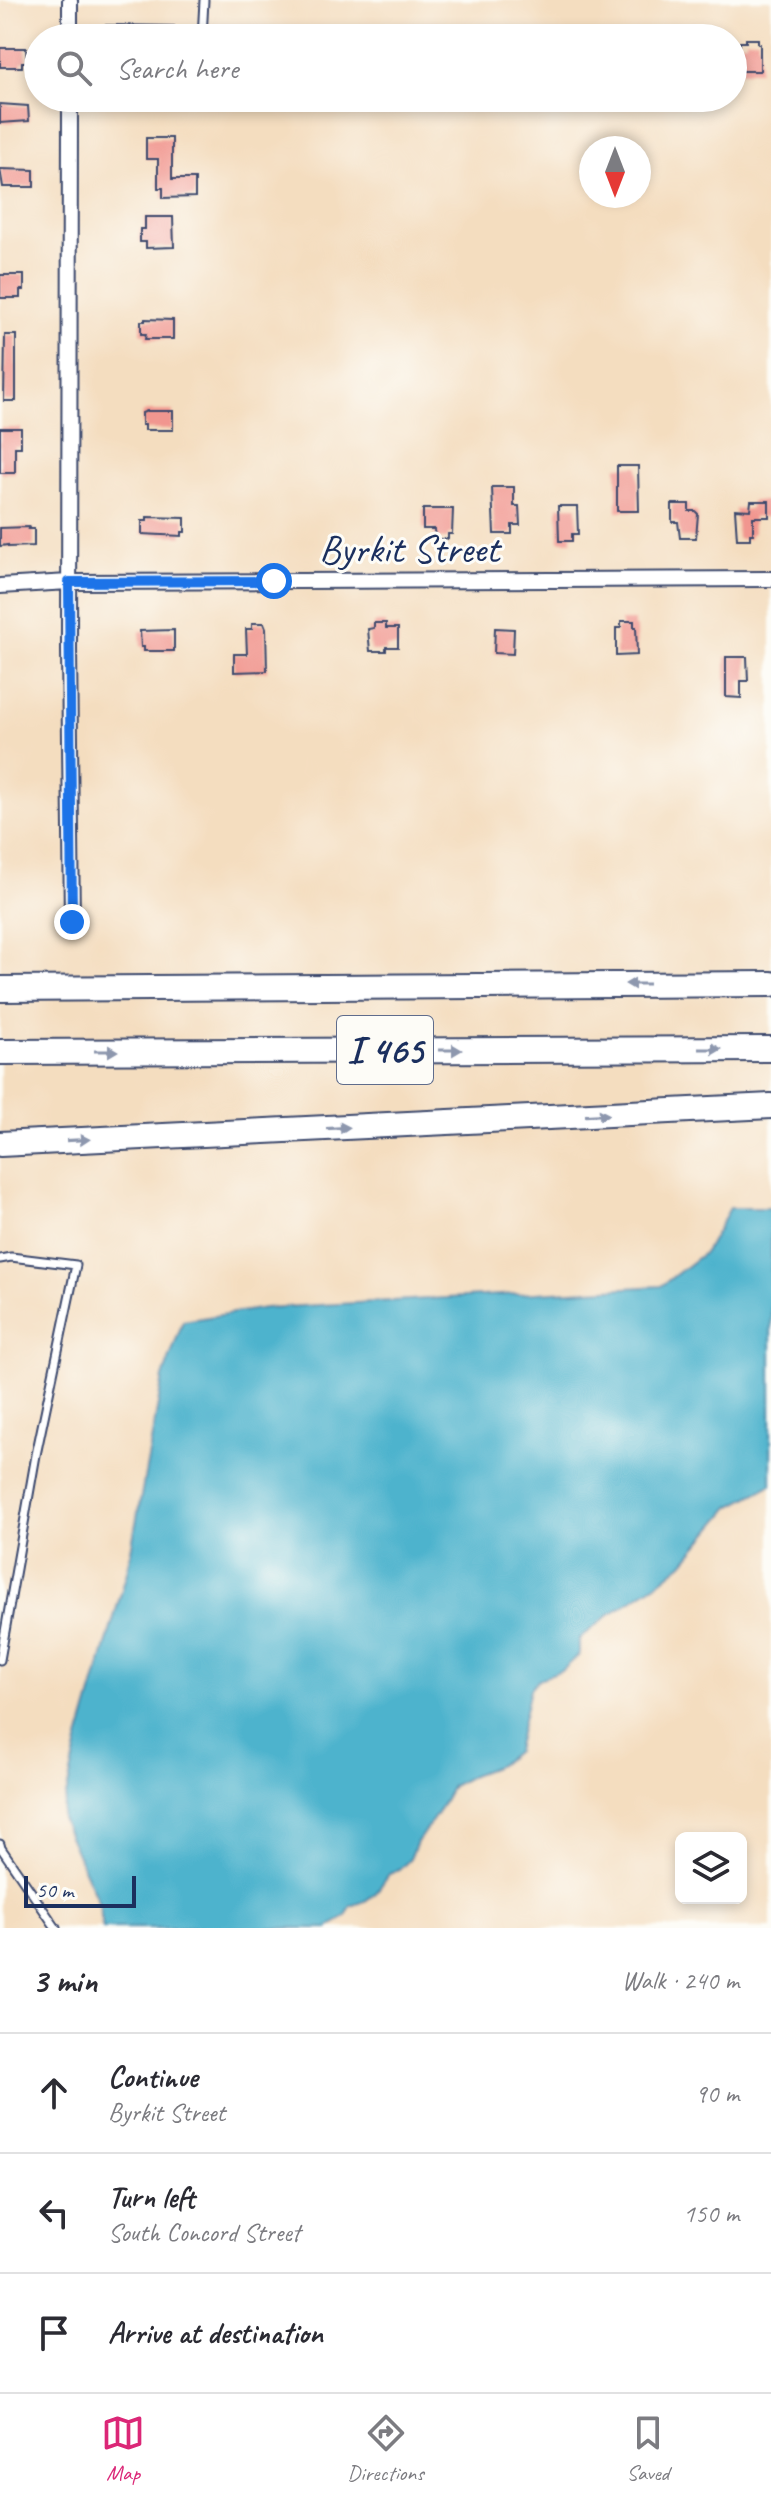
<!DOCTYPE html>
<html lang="en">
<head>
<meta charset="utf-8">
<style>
	body { margin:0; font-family:Caveat,sans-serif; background:#f2f2f3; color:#2b2b33 }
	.controls { position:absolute; right:24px; bottom:24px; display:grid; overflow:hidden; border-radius:12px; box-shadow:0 4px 12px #0003 }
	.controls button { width:72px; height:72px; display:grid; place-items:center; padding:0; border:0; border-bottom:2px solid #e1e1e2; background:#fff; color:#2b2b33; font:40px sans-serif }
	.compass { position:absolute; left:579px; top:136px; width:72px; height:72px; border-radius:50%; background:#fff; box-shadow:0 4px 12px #0003; rotate:180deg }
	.scale { position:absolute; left:24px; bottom:20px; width:112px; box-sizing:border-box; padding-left:8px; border:4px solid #1b2f5e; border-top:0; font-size:22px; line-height:28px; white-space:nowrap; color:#1b2f5e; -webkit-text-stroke:6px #fdfcf7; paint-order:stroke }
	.stop { position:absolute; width:24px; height:24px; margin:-18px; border:6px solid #1a73e8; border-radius:50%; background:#fff }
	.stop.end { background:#1a73e8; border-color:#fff; box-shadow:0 2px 8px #0008 }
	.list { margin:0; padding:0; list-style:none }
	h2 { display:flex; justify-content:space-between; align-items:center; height:104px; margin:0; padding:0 32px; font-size:34px }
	h2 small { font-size:26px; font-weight:400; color:#7c7c81 }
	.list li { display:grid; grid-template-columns:52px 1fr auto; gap:24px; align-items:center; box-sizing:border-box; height:120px; padding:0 32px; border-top:2px solid #e1e1e2 }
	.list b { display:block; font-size:30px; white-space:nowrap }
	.list p { margin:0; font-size:26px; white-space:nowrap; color:#7c7c81 }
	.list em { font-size:26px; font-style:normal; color:#7c7c81 }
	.icon { flex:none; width:44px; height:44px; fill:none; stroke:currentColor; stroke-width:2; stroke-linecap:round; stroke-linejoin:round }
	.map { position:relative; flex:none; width:771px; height:1928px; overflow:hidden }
	.search { position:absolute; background:#fff; box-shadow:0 4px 12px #0003; left:24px; right:24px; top:24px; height:88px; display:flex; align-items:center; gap:20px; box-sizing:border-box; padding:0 28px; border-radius:44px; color:#7c7c81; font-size:30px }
	.sheet { height:464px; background:#fff }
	nav { display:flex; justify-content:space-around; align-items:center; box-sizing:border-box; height:112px; border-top:2px solid #e1e1e2; background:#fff; font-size:22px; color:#7c7c81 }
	nav a { display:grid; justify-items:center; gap:4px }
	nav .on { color:#db2777 }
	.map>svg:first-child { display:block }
</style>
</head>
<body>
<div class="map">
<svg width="771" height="1928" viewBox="0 0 771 1928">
	<rect width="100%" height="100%" fill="#fdfcf7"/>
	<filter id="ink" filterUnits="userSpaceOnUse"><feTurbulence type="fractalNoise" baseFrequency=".0125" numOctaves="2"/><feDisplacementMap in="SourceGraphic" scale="16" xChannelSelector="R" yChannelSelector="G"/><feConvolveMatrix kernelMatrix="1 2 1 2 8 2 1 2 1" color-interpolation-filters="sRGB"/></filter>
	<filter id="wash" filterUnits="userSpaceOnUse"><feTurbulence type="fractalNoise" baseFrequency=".006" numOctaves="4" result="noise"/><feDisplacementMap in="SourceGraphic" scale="32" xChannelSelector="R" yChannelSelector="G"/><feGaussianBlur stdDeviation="1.8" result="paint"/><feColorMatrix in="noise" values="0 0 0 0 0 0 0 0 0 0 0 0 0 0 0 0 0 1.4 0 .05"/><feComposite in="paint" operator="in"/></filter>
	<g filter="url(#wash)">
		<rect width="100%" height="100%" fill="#f4ddbf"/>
		<path fill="#4eb3cd" stroke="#347196" stroke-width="2" d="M730 1208H771V1485L730 1507 683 1563 658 1583 609 1615 579 1639V1655L564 1669 539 1679 530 1689 516 1751 499 1765 472 1775 452 1786 436 1815 417 1842 410 1859 399 1870 389 1874 375 1894 365 1901 351 1906 346 1916 328 1928H102L100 1906 61 1818 78 1743 127 1572 163 1377 183 1321 265 1308 661 1286 705 1252Z"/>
		<g id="blocks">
			<path fill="#f1968f" d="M106 25 174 26V38H105Z
				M746 39H758V44H760V71H740V42H746Z
				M0 48H26L27 62H22V67H0Z
				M0 104 28 106 29 121 0 123Z
				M146 138H172V179H195V197L163 198V188H158V159H146Z
				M0 169 34 170V187H3Z
				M145 217H173L174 247 146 248V242H140V229H145Z
				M0 275H24V290H20V298H0Z
				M145 319 173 320V339H145L146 334H141V321H145Z
				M5 335H16V401H4Z
				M147 411H173V430H145V425H142V413Z
				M0 428H21V447H15V473H0Z
				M617 466H638L639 511H617Z
				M492 487H514V506H519L520 525H512V534H494Z
				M751 501H769V517H753V534H750V539H737L735 509 750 510Z
				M672 504H689V511H695L698 514 696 538H680L678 522H672Z
				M558 506H577L578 534H572V541H559Z
				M423 509H453L452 534H448V539H435L434 529H423Z
				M147 517 185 518V532H182V536L142 534V521H147Z
				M29 527 28 529H34V546L8 547V545L0 546V528Z
				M621 621H634V627H636L637 655 616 656V628H621Z
				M252 623H264L266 628 267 671 234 672V654H247L246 629H252Z
				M374 623H386V628H398V647H386V651H370L368 629 374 628Z
				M495 628 514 629 513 654 494 653Z
				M174 630V651H144V647H141L140 631Z
				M726 657H747L748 681H741V698L726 697Z"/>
		</g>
	</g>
	<g filter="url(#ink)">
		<use href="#blocks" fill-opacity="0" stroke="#3c496d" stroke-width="2"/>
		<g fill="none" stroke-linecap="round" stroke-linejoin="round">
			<defs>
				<path id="service" d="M202 38 204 0
					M0 1259 11 1257 76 1265 36 1455 0 1660
					M0 1844 1 1848 56 1928"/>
				<path id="minor" d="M70 38V0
					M70 98 69 650 72 922
					M0 586 69 582 771 579"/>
				<path id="motorway" d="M0 989 771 984
					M0 1052 771 1049
					M0 1144 771 1106"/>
			</defs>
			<use href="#service" stroke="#3c496d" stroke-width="11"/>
			<use href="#minor" stroke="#3c496d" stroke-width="18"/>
			<use href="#motorway" stroke="#3c496d" stroke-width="28"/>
			<use href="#service" stroke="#fff" stroke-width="7"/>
			<use href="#minor" stroke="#fff" stroke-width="14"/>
			<use href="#motorway" stroke="#fff" stroke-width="24"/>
		</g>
		<defs><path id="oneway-solid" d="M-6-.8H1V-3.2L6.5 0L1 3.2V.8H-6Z" transform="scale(2)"/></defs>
		<g fill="#8d97ae">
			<use href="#oneway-solid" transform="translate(637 984) rotate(180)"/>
			<use href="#oneway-solid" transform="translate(710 1049)"/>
			<use href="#oneway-solid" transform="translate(450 1050)"/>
			<use href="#oneway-solid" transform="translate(106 1051)"/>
			<use href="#oneway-solid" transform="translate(597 1115) rotate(-3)"/>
			<use href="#oneway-solid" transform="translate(338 1128) rotate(-3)"/>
			<use href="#oneway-solid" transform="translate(78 1140) rotate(-3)"/>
		</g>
	</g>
	<g fill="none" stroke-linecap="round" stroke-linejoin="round" filter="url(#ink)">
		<path stroke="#1a73e8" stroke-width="10" d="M72 922 69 582 274 581"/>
	</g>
	<g text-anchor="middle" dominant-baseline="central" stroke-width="6" stroke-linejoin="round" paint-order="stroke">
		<rect fill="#fdfcf7" stroke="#5f6c8c" stroke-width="2" x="337" y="1016" width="96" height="68" rx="6"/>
		<g font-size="38" font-weight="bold" fill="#1b2f5e">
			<text x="385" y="1050">I 465</text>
		</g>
		<g font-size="40" fill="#1b2f5e" stroke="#fdfcf7">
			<text x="409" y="549">Byrkit Street</text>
		</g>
	</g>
</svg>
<div class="controls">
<button><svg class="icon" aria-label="layers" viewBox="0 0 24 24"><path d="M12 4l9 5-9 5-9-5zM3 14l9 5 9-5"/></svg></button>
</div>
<svg class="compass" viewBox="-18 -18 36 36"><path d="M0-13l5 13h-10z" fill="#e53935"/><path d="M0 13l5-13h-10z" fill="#7c7c81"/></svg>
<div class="scale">50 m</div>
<div class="stop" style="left:274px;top:581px"></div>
<div class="stop end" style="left:72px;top:922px"></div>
<div class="search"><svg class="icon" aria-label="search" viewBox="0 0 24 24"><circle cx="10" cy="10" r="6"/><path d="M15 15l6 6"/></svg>Search here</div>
</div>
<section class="sheet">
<h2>3 min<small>Walk · 240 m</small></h2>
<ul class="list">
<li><svg class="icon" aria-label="ahead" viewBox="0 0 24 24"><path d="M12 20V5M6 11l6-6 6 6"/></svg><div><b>Continue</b><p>Byrkit Street</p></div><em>90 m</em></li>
<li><svg class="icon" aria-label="left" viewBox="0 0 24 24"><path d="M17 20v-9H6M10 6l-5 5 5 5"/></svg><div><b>Turn left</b><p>South Concord Street</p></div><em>150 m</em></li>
<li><svg class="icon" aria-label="arrive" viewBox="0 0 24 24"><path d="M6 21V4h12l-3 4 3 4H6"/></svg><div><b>Arrive at destination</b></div></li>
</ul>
</section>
<nav>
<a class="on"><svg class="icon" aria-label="map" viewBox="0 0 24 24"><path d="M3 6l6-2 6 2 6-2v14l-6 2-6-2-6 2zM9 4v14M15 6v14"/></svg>Map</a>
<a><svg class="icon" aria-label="directions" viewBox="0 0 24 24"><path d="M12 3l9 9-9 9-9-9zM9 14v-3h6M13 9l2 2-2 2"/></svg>Directions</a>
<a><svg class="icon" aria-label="saved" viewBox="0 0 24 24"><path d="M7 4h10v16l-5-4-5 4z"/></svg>Saved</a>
</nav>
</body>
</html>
